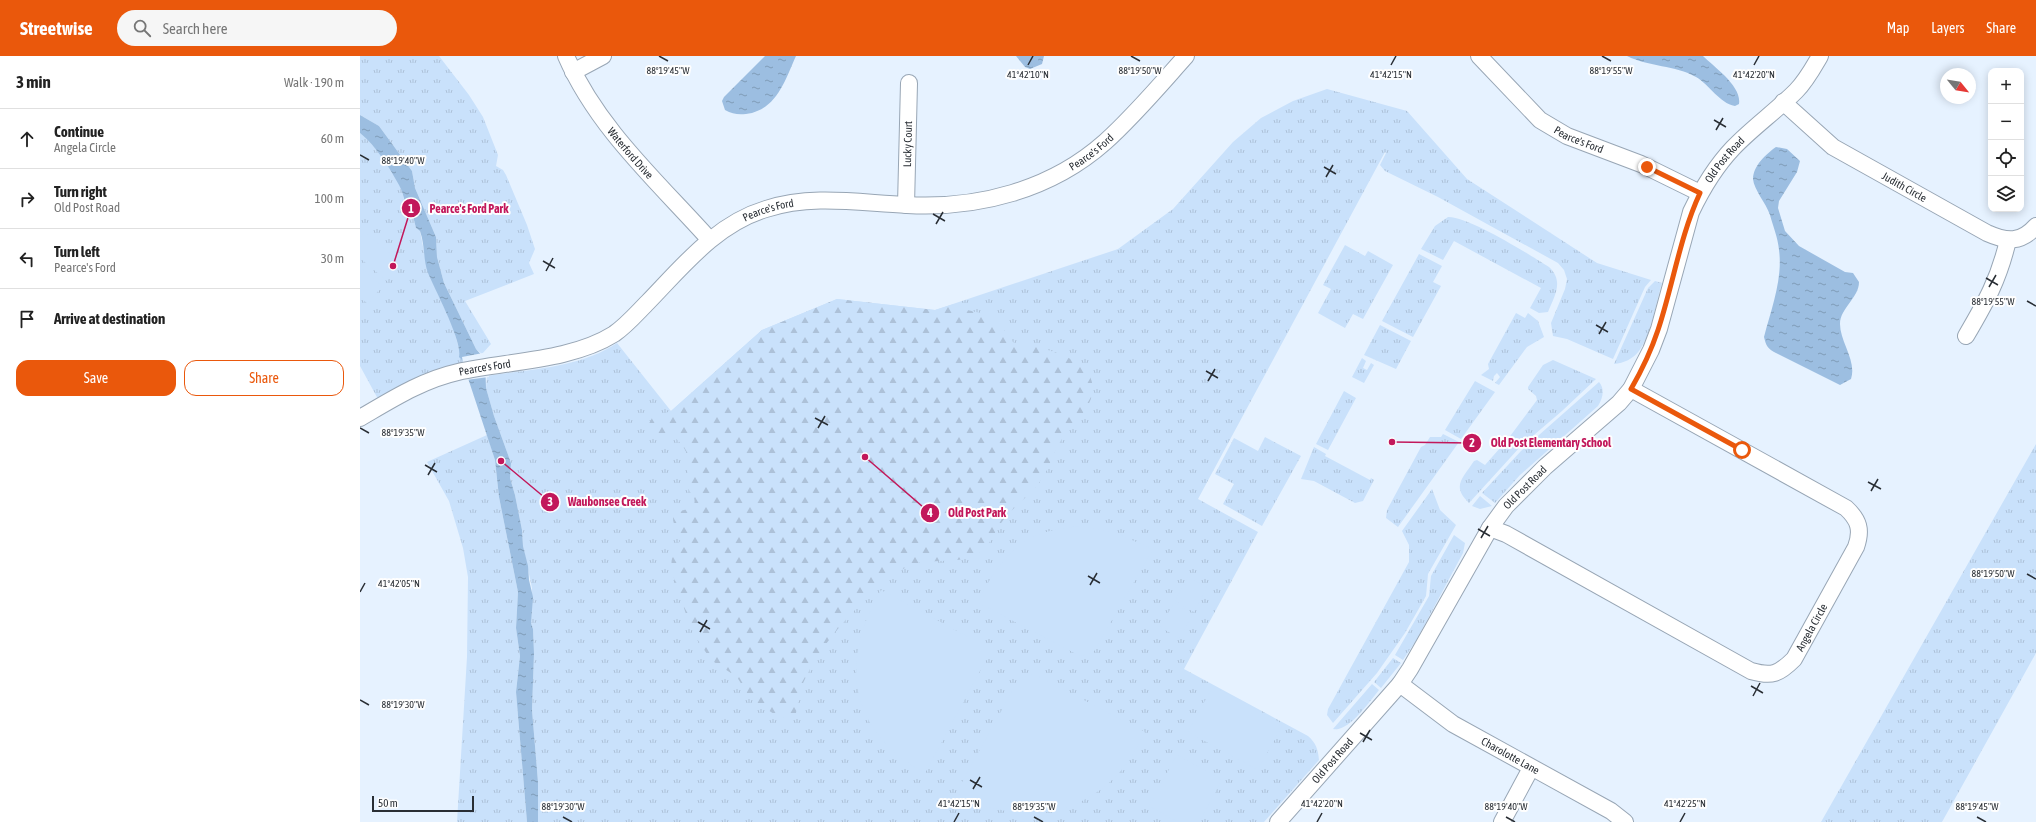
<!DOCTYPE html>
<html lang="en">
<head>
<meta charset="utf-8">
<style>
	body { margin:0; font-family:"Asap Condensed",sans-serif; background:#f6f6f6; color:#222 }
	.controls { position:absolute; right:12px; top:12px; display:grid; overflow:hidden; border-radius:8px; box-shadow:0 2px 10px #0003 }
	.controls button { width:36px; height:36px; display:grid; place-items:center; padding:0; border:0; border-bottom:1px solid #e0e0e0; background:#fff; color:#222; font:20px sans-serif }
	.compass { position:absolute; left:1580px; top:12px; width:36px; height:36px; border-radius:50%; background:#fff; box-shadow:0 2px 10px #0003; rotate:120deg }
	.scale { position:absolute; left:12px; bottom:10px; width:102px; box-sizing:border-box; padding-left:4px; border:2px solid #292e34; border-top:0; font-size:11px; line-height:14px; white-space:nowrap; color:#292e34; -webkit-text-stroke:3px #fefefe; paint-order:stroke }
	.stop { position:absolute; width:12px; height:12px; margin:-9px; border:3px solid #ea580c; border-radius:50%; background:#fff }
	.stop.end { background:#ea580c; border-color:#fff; box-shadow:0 1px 4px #0008 }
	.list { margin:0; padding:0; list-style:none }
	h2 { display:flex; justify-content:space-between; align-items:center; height:52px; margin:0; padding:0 16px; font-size:17px }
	h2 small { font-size:13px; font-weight:400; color:#767676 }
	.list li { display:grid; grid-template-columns:26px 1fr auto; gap:12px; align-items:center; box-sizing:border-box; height:60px; padding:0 16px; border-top:1px solid #e0e0e0 }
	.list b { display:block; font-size:15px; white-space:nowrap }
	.list p { margin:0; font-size:13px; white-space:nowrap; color:#767676 }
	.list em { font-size:13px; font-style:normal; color:#767676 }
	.actions { display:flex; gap:8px; padding:12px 16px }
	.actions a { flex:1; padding:9px 0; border:1px solid #ea580c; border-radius:12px; text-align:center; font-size:14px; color:#ea580c }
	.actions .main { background:#ea580c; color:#fff }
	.icon { flex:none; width:22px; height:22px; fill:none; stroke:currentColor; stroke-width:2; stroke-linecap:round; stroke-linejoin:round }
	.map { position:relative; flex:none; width:1676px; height:766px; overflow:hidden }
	header { display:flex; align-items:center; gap:24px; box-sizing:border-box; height:56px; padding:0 20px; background:#ea580c; color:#fff }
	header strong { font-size:19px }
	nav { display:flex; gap:22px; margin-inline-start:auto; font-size:14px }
	.search { width:280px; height:36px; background:#f6f6f6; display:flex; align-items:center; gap:10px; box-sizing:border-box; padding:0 14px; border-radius:22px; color:#767676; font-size:15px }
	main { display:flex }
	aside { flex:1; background:#fff }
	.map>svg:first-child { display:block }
</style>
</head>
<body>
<header>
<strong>Streetwise</strong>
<div class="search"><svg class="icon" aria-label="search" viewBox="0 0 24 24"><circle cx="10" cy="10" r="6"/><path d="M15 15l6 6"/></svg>Search here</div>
<nav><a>Map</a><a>Layers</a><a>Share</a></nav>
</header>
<main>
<aside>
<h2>3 min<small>Walk · 190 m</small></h2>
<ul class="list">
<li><svg class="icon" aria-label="ahead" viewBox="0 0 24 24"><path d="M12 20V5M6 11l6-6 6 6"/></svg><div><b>Continue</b><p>Angela Circle</p></div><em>60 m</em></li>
<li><svg class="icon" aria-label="right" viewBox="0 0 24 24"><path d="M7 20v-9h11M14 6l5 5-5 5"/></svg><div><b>Turn right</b><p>Old Post Road</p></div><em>100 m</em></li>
<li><svg class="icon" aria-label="left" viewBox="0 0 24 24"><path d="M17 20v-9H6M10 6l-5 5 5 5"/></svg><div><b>Turn left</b><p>Pearce's Ford</p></div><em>30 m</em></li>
<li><svg class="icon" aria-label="arrive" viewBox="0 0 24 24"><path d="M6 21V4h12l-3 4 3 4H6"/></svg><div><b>Arrive at destination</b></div></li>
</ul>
<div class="actions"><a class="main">Save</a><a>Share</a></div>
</aside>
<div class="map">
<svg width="1676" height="766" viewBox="0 0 1676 766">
	<defs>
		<pattern id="grass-tufts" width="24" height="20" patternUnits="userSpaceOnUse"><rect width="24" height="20" fill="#c9e1fb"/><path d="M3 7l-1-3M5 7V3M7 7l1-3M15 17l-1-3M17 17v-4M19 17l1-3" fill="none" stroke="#adc1d8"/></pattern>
		<pattern id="forest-firs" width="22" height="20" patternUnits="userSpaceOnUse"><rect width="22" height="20" fill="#c9e1fb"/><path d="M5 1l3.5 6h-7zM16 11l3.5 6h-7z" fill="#adc1d8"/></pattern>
		<pattern id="water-ripples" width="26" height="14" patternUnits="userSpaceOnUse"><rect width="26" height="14" fill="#9cbee1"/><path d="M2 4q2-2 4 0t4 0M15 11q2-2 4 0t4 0" fill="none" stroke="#7f9bb7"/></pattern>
	</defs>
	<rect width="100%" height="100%" fill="#e6f2ff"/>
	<path fill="url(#grass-tufts)" d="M0 0H79L109 39 123 61 138 99 136 110 143 114 146 119 167 169 175 193 169 207 174 218 105 245 131 288 122 298 116 293 84 227 77 201 76 181 55 132 52 115 19 70 0 59Z
		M967 33 1047 55 1107 123 1237 207 1291 224 1285 231 1253 303 1207 283 1193 280 1191 267 1205 233 1207 223 1204 214 1198 207 1078 141 1025 115 1020 109 1026 97 1025 96 838 443 898 476 824 613 948 680C956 687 958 693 959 704L904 766H178V726L172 654 174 597 173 573 171 567 172 532 163 490 162 474 155 439 150 422 151 407 134 360 126 332 127 320C170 313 220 312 257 287L311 355 402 274 477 243 575 254 758 193 813 153 873 86 901 62 933 45Z
		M0 77C14 88 34 115 41 132 44 141 45 154 53 160L56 172 60 175 68 216 93 271 103 307 64 318 18 343 0 310Z
		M1088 161C1108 160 1170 199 1189 211 1204 225 1195 239 1188 256L1179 257 1170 252 1181 232 1094 185 1083 204 1061 193 1075 170Z
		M985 189 1005 200 1008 195 1033 209 1003 263 993 258 985 272 958 257 971 233 963 229Z
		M1059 198 1082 210 1073 226 1081 230 1053 281 1022 265Z
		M1295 225 1302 227C1296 247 1291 279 1279 295 1273 303 1264 307 1254 308L1288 232Z
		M1156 257 1165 262 1168 257 1178 265 1184 281 1167 291 1139 329 1135 327 1140 321 1137 317 1134 320 1133 325 1121 319 1129 313 1128 308Z
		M1020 269 1051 285 1036 313 1004 299Z
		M1002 302 1006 305 1003 312 1007 314 1011 307 1014 309 1004 327 992 321Z
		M1193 304 1236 323 1202 355 1160 391 1109 447C1091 430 1103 422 1114 405L1117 404 1125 409 1148 383 1177 344 1176 340 1168 333V331L1183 309Z
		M1115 325 1135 336 1101 383 1085 374Z
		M1239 326C1245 333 1243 342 1238 350L1160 419 1135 447 1122 437 1161 395Z
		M984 335 996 342 968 394 956 388Z
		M1083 378 1099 386 1038 471 1026 462 1027 454 1061 391 1065 389 1070 381H1081Z
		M127 379 135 404 139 441 158 536 156 572 160 600 156 636 167 766H97L107 601 108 521 103 492 89 445 67 406Z
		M905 381 941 400 902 470 863 448 874 428 855 418 874 382 898 395Z
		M1676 388V597L1582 766H1461Z
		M954 391 966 398 965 400 1010 424 1011 422 1014 424 1003 445 995 447 954 425 941 423Z
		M1072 433 1080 454 1096 469 1068 518 1066 540 1045 577 1017 617 973 667 967 659 968 653 1049 506V489L1042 475Z
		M1120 440 1132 450 1120 453 1112 450Z
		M1094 479 1105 487 1103 497 1057 583 1043 604 1035 599 1069 540 1071 520Z
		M1033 602 1041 607 1021 632 1014 626Z
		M1012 628 1019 634C1010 645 988 677 973 673Z"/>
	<path fill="url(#forest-firs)" d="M477 243 575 254 594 248C605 256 622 255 635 263 645 270 646 284 658 289 664 291 671 290 677 291 693 295 719 303 728 317 745 344 712 367 700 386 693 397 690 410 683 421 673 438 656 448 644 463 636 473 631 487 622 495 607 509 573 502 554 508 522 518 464 584 449 615 446 621 442 628 440 635 438 642 438 650 436 657L429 662 417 660 390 642 377 621 351 604 339 586 330 570 311 513 312 500 321 483C319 476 307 462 317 456 320 455 329 453 333 451 338 441 330 438 327 430 323 423 327 418 328 412 332 398 319 382 307 377L297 383 285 375 292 362 311 355 402 274Z"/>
	<path fill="#c9e1fb" d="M5 176 42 208 27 225 0 202V182Z
		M0 211 22 230 8 248 0 241Z
		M723 470 753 476 793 493 733 597 720 600 617 546C645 495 663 474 723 470Z
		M828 521 847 531 834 556 815 545Z
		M521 534 623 589 626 604 565 717C488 675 479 606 521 534Z
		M814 547 833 558 819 582 800 571Z
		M674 618 785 676C776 693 768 709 754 722 709 766 649 766 596 737L659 623Z
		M853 630 923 668 898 714 828 676Z
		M817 699 862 724 839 766H818L789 750Z"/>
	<path fill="url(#water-ripples)" d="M405 0H436C426 22 418 50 392 57 381 59 374 59 365 54L362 45 364 41Z
		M656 0H684L682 8 670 13 665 11Z
		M1267 0H1343C1354 11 1382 30 1379 48L1375 50C1359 47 1350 29 1336 21 1315 9 1289 11 1267 0Z
		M0 59 19 70 52 115 55 132 76 181 77 201 84 227 116 293 125 303 126 332 134 360 151 407 150 422 155 439 162 474 163 490 168 510 169 524 173 541 171 567 173 573 174 597 172 654 178 726V766H167L156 636 160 600 156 572 158 536 139 441 135 404 102 304 99 301C103 286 75 234 68 217 63 204 65 188 60 175L56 172 53 160C44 153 45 139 39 129 29 111 16 90 0 77Z
		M1416 91 1427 93 1440 105 1437 116 1419 145 1418 152 1425 175 1439 190 1485 216 1493 217 1499 226C1499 242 1480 252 1480 268 1480 286 1497 305 1491 323L1480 329 1414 296C1407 292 1406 289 1404 281 1411 254 1423 223 1419 194 1418 182 1413 170 1410 159 1406 147 1394 134 1393 123 1393 110 1406 98 1416 91Z"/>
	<path fill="#e6f2ff" d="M123 297 127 303 129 321 106 324 102 301Z"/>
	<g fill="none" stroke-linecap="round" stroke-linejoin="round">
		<defs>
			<g id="minor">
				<path id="s1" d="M206 0C237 72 298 126 349 183"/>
				<path id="s2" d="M1119 0 1180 64 1207 80 1281 108 1340 137"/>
				<path d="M213 16 243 0"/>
				<path id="s3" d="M1423 46 1473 91 1627 177C1647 186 1661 187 1676 170"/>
				<path id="s4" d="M546 149 549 27"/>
				<path d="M1606 280C1626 246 1639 223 1648 184"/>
				<path id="s5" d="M0 362C31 344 62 324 98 316 147 305 211 305 254 278 267 269 277 257 288 246 323 210 356 168 406 153 453 138 499 147 547 149 618 153 691 134 745 86 774 60 800 29 826 0"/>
				<path id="s6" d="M1130 472 1146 478 1391 615C1412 621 1419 618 1434 603L1496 491C1502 474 1499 464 1486 452L1271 333"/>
				<path id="s7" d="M1040 628 1093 668 1251 755 1265 766"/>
				<path id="s8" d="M918 766 1040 628 1050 613 1130 472 1146 450 1185 411 1259 347 1271 333 1291 294 1299 273 1331 156C1342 133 1355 111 1373 92 1392 72 1416 55 1436 35 1446 25 1453 12 1460 0"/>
				<path d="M1142 766 1171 712"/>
			</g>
		</defs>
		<use href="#minor" stroke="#98a6b5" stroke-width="18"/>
		<use href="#minor" stroke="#fff" stroke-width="16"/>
	</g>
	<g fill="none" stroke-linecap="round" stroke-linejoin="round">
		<path stroke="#ea580c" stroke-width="5" d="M1287 111 1340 137C1320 180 1313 229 1298 274 1291 295 1282 314 1271 333L1382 394"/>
	</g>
	<path fill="none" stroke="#292e34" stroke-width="1.5" d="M299 0 308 5M771 0 780 5M1242 0 1251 5M668 9 673 0M1031 9 1036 0M1394 9 1399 0M1354 64 1366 71M1356 74 1363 62M0 99 9 104M964 111 976 118M966 121 973 109M573 158 585 165M576 168 583 156M183 205 195 212M186 215 193 202M1626 222 1638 229M1629 231 1636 219M1667 245 1676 250M1236 269 1248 276M1239 278 1246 266M846 315 858 322M848 325 855 313M455 362 468 369M0 372 9 377M458 372 465 360M65 409 77 416M68 419 75 407M1508 426 1521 433M1511 435 1518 423M1118 473 1130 480M1121 482 1128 470M1667 518 1676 523M728 520 740 527M730 529 737 517M0 536 5 527M338 566 350 573M340 576 347 564M1391 630 1403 637M1393 640 1400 627M0 644 9 649M1000 677 1012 684M1003 686 1010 674M610 724 622 731M613 733 620 721M203 761 212 766M674 761 683 766M1146 761 1155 766M1617 761 1626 766M594 766 599 757M957 766 962 757M1320 766 1325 757"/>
	<g text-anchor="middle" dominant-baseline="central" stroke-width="4" stroke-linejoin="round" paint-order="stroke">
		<g font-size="11" fill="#292e34" stroke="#fefefe">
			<text stroke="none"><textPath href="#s2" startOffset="132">Pearce's Ford</textPath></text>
			<text stroke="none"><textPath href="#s4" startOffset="61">Lucky Court</textPath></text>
			<text stroke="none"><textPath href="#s5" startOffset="807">Pearce's Ford</textPath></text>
			<text stroke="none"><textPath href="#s1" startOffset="117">Waterford Drive</textPath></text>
			<text stroke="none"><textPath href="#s8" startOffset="813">Old Post Road</textPath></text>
			<text stroke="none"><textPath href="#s3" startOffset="149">Judith Circle</textPath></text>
			<text stroke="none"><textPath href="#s5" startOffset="471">Pearce's Ford</textPath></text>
			<text stroke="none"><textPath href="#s5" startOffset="136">Pearce's Ford</textPath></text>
			<text stroke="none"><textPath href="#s8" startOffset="418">Old Post Road</textPath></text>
			<text stroke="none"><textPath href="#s6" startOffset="382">Angela Circle</textPath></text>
			<text stroke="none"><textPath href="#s7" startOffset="132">Charolotte Lane</textPath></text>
			<text stroke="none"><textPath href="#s8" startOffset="82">Old Post Road</textPath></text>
		</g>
	</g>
	<g font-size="10" text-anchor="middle" fill="#292e34" stroke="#fefefe" stroke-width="4" stroke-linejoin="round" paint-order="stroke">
		<text x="1251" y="18">88°19'55"W</text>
		<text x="308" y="18">88°19'45"W</text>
		<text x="780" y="18">88°19'50"W</text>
		<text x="668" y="22">41°42'10"N</text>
		<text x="1031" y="22">41°42'15"N</text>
		<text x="1394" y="22">41°42'20"N</text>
		<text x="43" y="108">88°19'40"W</text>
		<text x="1633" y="249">88°19'55"W</text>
		<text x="43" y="380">88°19'35"W</text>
		<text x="1633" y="521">88°19'50"W</text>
		<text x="39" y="531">41°42'05"N</text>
		<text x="43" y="652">88°19'30"W</text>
		<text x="599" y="751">41°42'15"N</text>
		<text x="962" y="751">41°42'20"N</text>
		<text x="1325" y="751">41°42'25"N</text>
		<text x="203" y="754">88°19'30"W</text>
		<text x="674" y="754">88°19'35"W</text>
		<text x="1146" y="754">88°19'40"W</text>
		<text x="1617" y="754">88°19'45"W</text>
	</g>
	<path fill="none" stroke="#c2185b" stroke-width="1.5" d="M33 210L51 152M1032 386L1112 387M141 405L190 446M505 401L570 457"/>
	<g fill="#c2185b" stroke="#fefefe" stroke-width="1.5">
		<circle cx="33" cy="210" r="4"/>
		<circle cx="1032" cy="386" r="4"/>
		<circle cx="141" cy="405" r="4"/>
		<circle cx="505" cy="401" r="4"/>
		<circle cx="51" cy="152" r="10"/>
		<circle cx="1112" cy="387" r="10"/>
		<circle cx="190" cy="446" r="10"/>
		<circle cx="570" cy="457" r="10"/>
	</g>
	<g font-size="12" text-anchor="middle" font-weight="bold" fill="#fff">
		<text x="51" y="157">1</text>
		<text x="1112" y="391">2</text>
		<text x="190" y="450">3</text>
		<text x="570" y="461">4</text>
	</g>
	<g font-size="12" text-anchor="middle" font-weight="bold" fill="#c2185b" stroke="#fefefe" stroke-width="4" stroke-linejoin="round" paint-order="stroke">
		<text x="109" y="157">Pearce's Ford Park</text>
		<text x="1191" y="391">Old Post Elementary School</text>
		<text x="247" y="450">Waubonsee Creek</text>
		<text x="617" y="461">Old Post Park</text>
	</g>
</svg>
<div class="controls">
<button>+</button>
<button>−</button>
<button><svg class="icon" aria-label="locate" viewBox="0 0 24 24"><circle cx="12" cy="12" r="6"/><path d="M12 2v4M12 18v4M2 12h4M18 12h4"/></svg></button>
<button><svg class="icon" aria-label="layers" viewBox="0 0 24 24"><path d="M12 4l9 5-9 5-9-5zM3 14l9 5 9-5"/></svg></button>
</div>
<svg class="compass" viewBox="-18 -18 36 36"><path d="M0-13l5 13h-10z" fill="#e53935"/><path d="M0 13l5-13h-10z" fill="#767676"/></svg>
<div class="scale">50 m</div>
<div class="stop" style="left:1382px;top:394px"></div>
<div class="stop end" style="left:1287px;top:111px"></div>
</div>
</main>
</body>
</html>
